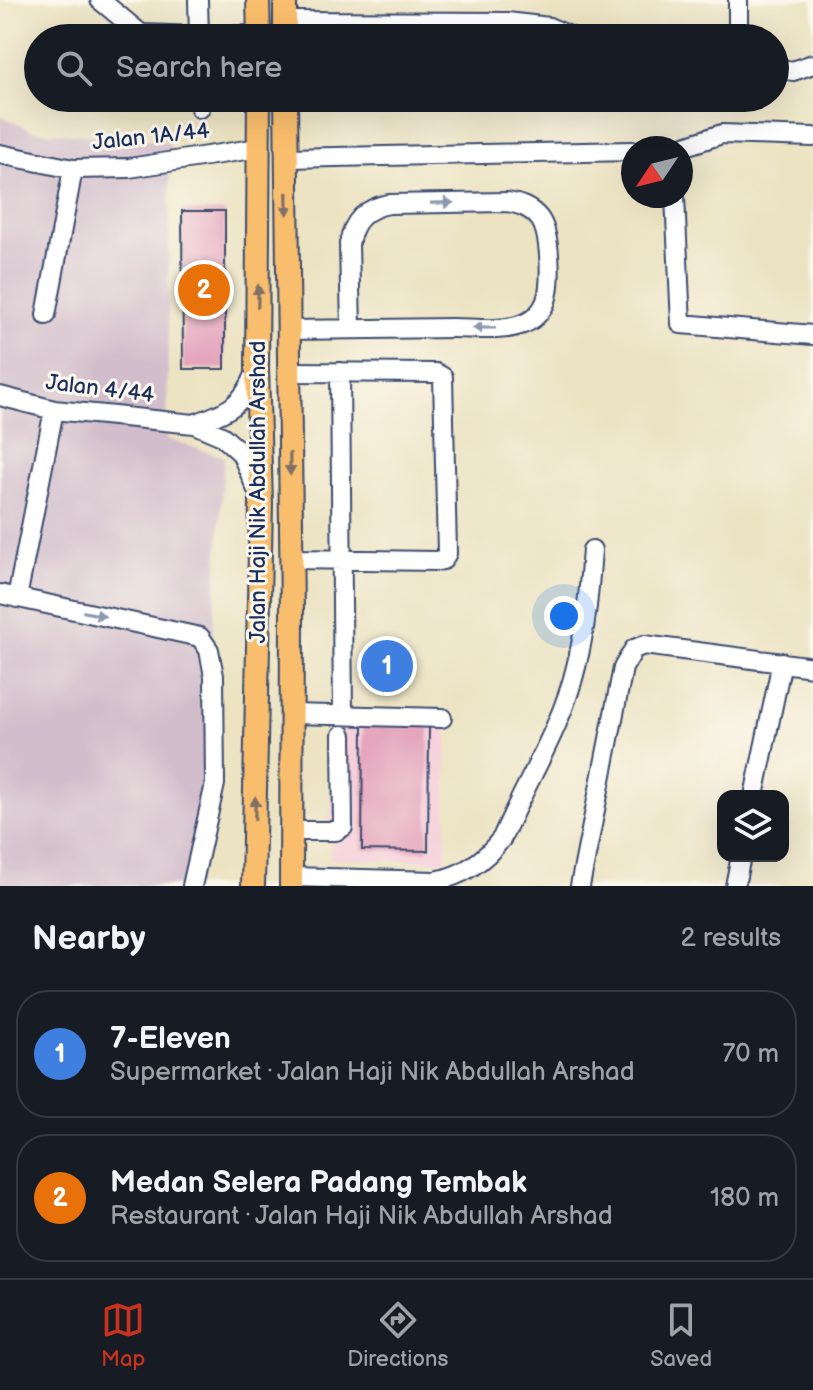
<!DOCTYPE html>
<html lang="en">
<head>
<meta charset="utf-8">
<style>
	body { margin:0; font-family:"Balsamiq Sans",sans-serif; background:#242831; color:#f1f3f6 }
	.controls { position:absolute; right:24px; bottom:24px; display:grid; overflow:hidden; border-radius:16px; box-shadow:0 8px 32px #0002 }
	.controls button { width:72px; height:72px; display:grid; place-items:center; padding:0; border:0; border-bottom:2px solid #363941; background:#171b24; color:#f1f3f6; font:40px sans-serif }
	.compass { position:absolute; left:621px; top:136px; width:72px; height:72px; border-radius:50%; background:#171b24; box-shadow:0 8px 32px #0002; rotate:235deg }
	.you { position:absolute; left:564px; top:616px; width:28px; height:28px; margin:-20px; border:6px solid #fff; border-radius:50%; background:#1a73e8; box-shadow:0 0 0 12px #1a73e833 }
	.badge { display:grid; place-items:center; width:52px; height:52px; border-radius:50%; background:#c8321e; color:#fff; font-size:26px; font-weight:700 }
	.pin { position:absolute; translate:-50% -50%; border:4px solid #fff; box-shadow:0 2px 8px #0006 }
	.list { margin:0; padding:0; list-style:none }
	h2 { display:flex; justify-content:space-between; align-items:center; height:104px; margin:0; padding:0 32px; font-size:34px }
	h2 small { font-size:26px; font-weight:400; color:#9ea1a6 }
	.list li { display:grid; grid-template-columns:52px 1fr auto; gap:24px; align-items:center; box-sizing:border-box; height:128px; margin:0 16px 16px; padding:0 16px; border:2px solid #363941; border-radius:32px }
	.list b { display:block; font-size:30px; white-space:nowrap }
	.list p { margin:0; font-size:26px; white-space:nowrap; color:#9ea1a6 }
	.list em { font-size:26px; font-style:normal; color:#9ea1a6 }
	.icon { flex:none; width:44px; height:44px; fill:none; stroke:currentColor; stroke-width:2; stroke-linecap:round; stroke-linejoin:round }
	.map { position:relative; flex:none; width:813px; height:886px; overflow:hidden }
	.search { position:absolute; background:#171b24; box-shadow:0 8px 32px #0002; left:24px; right:24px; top:24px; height:88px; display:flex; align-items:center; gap:20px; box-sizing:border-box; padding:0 28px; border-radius:44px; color:#9ea1a6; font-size:30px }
	.sheet { height:392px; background:#171b24 }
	nav { display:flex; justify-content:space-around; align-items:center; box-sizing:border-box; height:112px; border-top:2px solid #363941; background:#171b24; font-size:22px; color:#9ea1a6 }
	nav a { display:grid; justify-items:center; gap:4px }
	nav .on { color:#c8321e }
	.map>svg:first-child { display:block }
</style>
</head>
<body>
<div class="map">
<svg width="813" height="886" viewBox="0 0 813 886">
	<rect width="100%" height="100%" fill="#fbf7ec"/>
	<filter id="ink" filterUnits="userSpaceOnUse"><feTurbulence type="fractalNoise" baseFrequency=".0125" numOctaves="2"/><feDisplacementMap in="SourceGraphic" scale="16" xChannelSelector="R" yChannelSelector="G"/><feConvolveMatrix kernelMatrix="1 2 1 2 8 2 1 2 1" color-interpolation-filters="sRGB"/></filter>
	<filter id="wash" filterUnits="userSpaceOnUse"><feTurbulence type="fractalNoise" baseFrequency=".006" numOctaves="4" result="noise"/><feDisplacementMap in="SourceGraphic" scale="32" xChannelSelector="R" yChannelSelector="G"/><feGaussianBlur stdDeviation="1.8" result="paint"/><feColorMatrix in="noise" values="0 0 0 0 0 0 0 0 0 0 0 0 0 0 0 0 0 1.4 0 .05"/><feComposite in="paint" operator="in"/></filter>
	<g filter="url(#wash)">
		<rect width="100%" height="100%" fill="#ece3c2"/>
		<path fill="#f5cfda" d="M331 722 447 724 446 861 330 859Z"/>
		<path fill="#d1bdcb" d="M0 115 33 131 170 142 167 439 224 457 197 886H0Z"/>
		<g id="blocks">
			<path fill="#e4a5bd" d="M182 211H225V369H183Z
				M363 725 429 726 428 851 362 850Z"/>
		</g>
	</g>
	<g filter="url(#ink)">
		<use href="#blocks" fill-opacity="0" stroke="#3a4a6d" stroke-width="2"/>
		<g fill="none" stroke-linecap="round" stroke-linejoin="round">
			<defs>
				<path id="minor" d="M100 0 141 34 199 36 198 0
					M738 0V38
					M285 21 507 22 549 27 574 38
					M199 38V36L259 35
					M775 68 793 71 813 64
					M200 98V108
					M679 148 722 134 813 137
					M0 154 73 169 129 168 259 148
					M286 158 633 151
					M675 196 681 324 813 335
					M46 315 73 169
					M288 330C343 329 398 329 453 328 474 328 500 332 520 325 532 322 542 312 546 301 552 283 551 233 539 218 530 207 519 204 507 202L389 204C365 208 353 221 349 244L351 329
					M289 372 436 373 443 377 447 553 443 560 438 561 291 559
					M340 372 343 715
					M0 396 54 410 194 424 222 436 241 453 257 490
					M194 424C227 412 243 406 256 372
					M0 594 200 637 209 650 214 676 215 784 192 886
					M17 598 54 410
					M292 714 442 718
					M754 796 782 662
					M291 831H336L343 827 342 735
					M291 877 435 881C464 876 485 860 502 838 526 782 562 727 576 667 586 629 589 589 592 550
					M580 886 623 668 634 649 644 645 813 667
					M735 886 741 856"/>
				<path id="major" d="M258 0 259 38
					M285 0V38
					M286 98 292 614 291 886
					M253 886 261 503 257 368 259 98"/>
			</defs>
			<use href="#minor" stroke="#3a4a6d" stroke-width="22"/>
			<use href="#major" stroke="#3a4a6d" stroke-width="26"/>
			<use href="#minor" stroke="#fff" stroke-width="18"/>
			<use href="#major" stroke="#f9be6d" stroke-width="22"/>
		</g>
		<defs><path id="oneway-solid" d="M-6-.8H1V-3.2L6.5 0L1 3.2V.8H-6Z" transform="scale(2)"/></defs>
		<g fill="#8d97ae">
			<use href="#oneway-solid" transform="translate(442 203) rotate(-1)"/>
			<use href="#oneway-solid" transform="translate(484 328) rotate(180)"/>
			<use href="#oneway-solid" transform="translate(94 614) rotate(12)"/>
		</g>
		<g fill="#7f6f65">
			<use href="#oneway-solid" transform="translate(287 204) rotate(89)"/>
			<use href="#oneway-solid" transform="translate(258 296) rotate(-89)"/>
			<use href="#oneway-solid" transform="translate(290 464) rotate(89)"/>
			<use href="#oneway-solid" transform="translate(255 808) rotate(-89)"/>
		</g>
	</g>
	<g text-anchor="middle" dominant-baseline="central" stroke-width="6" stroke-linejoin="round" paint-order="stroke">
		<g font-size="22" fill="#1b2f5e" stroke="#fbf7ec">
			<text transform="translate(151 137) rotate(-6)">Jalan 1A/44</text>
			<text transform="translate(100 389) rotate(7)">Jalan 4/44</text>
			<text transform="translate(258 492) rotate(-90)">Jalan Haji Nik Abdullah Arshad</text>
		</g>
	</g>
</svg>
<div class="controls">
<button><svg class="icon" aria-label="layers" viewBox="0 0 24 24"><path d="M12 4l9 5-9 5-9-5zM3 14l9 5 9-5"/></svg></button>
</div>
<svg class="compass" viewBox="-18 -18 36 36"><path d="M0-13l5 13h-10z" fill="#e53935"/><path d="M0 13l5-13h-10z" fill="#9ea1a6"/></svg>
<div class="you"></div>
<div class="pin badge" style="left:387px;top:666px;background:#3f7fe0">1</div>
<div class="pin badge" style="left:204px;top:290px;background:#e8710a">2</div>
<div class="search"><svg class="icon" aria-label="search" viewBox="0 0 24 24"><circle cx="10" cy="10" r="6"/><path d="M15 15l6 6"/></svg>Search here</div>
</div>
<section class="sheet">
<h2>Nearby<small>2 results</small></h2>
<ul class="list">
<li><span class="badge" style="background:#3f7fe0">1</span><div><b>7-Eleven</b><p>Supermarket · Jalan Haji Nik Abdullah Arshad</p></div><em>70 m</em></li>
<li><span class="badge" style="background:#e8710a">2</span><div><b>Medan Selera Padang Tembak</b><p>Restaurant · Jalan Haji Nik Abdullah Arshad</p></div><em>180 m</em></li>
</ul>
</section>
<nav>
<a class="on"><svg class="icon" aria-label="map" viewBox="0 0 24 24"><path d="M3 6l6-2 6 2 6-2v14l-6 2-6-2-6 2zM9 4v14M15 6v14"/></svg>Map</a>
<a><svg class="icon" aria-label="directions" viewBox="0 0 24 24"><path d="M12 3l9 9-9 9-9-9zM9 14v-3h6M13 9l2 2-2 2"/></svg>Directions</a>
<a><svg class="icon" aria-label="saved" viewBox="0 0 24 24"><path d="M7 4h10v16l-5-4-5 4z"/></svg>Saved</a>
</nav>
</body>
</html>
